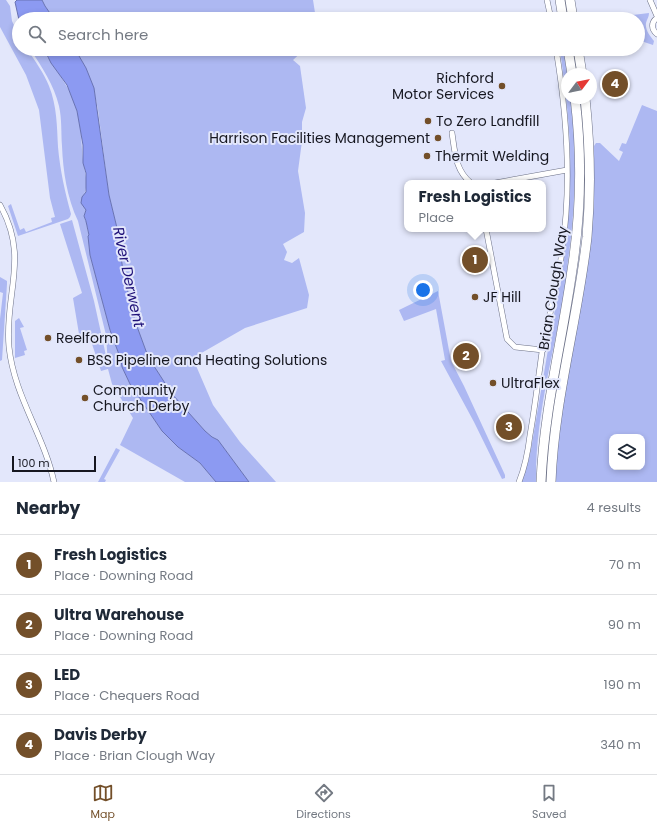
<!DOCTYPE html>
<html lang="en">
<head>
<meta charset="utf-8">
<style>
	body { margin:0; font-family:Poppins,sans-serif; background:#f2f2f3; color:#1f2937 }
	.controls { position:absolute; right:12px; bottom:12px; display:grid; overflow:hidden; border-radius:8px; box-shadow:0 2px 6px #0003 }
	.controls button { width:36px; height:36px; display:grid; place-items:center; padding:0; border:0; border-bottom:1px solid #e0e1e3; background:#fff; color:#1f2937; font:20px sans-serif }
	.compass { position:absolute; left:561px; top:68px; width:36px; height:36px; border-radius:50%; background:#fff; box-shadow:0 2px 6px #0003; rotate:58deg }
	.scale { position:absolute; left:12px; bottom:10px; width:84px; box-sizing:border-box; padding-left:4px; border:2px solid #161720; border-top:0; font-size:11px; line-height:14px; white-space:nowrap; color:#161720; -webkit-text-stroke:3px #e3e7fb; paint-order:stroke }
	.you { position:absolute; left:423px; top:290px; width:14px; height:14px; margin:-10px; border:3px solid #fff; border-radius:50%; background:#1a73e8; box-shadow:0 0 0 6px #1a73e833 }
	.badge { display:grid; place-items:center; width:26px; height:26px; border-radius:50%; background:#734f29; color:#fff; font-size:13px; font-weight:700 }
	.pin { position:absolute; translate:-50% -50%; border:2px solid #fff; box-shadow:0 1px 4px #0006 }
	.popup { position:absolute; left:404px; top:180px; width:142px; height:52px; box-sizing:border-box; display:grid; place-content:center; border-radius:8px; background:#fff; filter:drop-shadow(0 1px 3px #0005); font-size:13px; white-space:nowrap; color:#747a83 }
	.popup b { font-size:15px; color:#1f2937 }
	.popup::after { content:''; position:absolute; left:50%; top:100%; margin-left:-8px; border:8px solid transparent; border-top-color:#fff }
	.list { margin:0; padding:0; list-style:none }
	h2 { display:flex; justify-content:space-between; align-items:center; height:52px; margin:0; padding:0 16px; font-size:17px }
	h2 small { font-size:13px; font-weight:400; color:#747a83 }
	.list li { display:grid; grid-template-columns:26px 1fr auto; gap:12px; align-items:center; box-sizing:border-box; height:60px; padding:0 16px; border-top:1px solid #e0e1e3 }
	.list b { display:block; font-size:15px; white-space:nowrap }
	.list p { margin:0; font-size:13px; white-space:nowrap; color:#747a83 }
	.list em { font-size:13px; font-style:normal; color:#747a83 }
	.icon { flex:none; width:22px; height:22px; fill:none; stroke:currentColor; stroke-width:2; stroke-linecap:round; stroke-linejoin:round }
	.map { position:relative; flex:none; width:657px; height:482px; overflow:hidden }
	.search { position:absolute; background:#fff; box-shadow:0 2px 6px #0003; left:12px; right:12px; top:12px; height:44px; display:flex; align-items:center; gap:10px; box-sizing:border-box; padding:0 14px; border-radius:22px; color:#747a83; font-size:15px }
	.sheet { height:292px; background:#fff }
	nav { display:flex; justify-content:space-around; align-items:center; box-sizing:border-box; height:56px; border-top:1px solid #e0e1e3; background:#fff; font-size:11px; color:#747a83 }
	nav a { display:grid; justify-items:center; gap:2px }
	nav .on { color:#734f29 }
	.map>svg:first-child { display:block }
</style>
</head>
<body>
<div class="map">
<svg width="657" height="482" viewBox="0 0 657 482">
	<rect width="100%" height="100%" fill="#e3e7fb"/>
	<path fill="#adb8f2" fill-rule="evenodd" d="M0 0H6L10 6 12 21 19 36V49H27C35 61 44 73 49 86 57 106 57 127 58 147 60 170 65 192 71 214L70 217 68 219 18 236 8 206 11 204 20 230 24 228 26 232 52 222 51 218 55 217 50 198 39 110 26 75 0 27Z
		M42 0H313L316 19H54L45 6Z
		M649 13C649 17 647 19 646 23 645 30 650 36 654 41L653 45 638 40V19H600Z
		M30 49H44L46 55C58 73 72 90 77 111 82 127 81 144 83 160 85 175 90 185 82 199L86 210 84 216 87 222V229L89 235 90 255 110 330 121 360 122 367 130 384 162 431 178 447 200 463 216 482H185L120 445 133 418 112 384 108 369 101 371 90 338 80 340 73 298 82 293 60 224 72 220 94 301 108 365 106 335 78 221C67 198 63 171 62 146 61 133 62 119 59 106 54 85 42 67 30 49Z
		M75 49H305L293 60 300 66 306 108 302 122V141L298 171 305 213 304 232 283 244 287 252 284 260 292 263 299 258 309 295 307 308 245 328 198 355 194 361 213 405 240 442 276 482H249L218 440 212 437 205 431 172 394 152 363 146 351 135 321 123 271 117 228 109 195 98 110 94 90 86 68Z
		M560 49H564L567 74V98H571C577 153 576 206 568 261 567 267 568 273 567 279 556 345 535 414 536 482H521L528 463 531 449 563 262C567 232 570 201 570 171 571 130 565 89 560 49Z
		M642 105 657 111V482H554L555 460 593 161H594V146L596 143H600L619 161 623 152 619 150 622 143 626 144ZM612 437H642V467H612Z
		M0 277 7 281V284L2 360 0 361V319L3 293 0 292Z
		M438 291 451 361 464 386 505 475V478L502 479 474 422 441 361 445 360 436 309 404 321 399 310Z
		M19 318 24 327 20 328 27 350 24 351 25 355 15 358V321Z
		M116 448 120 450 104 479 106 480 105 482H98Z"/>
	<path fill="#8c9af2" stroke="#6973b3" d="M17 0H42L45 6 54 19H19V20L15 2Z
		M44 49H75L86 68 94 88 109 195 117 228 123 271 135 321 146 351 152 363 172 394 205 431 212 437 218 440 249 482H216L200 463 178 447 162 431 130 384 122 367 121 360 110 330 99 289 90 255 88 236 89 235C87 228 87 222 84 216L86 210 81 203 82 197 86 192V173L83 163V145L77 111 67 85 51 63Z"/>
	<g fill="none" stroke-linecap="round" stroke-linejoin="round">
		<defs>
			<path id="street" d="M547 0 551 19
				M650 0 657 16
				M657 18C651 22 651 29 657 34
				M452 133C455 152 455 170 471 183
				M495 183 567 170
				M0 205C30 258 4 294 9 347 14 396 44 435 54 482
				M486 229 507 339 515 347 543 350
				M519 482C525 467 528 452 530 435 535 407 538 380 542 352 548 318 558 285 562 251 572 184 567 115 556 49"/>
			<path id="highway" d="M560 0 563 19
				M570 0 573 19
				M568 49 572 74
				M578 49 582 74
				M541 482C544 410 562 341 572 270 581 213 582 155 575 98
				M551 482C554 399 578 319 587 237 591 191 590 144 585 98"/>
		</defs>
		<use href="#street" stroke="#6b7086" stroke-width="6"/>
		<use href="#highway" stroke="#6b7086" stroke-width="10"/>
		<use href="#street" stroke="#fff" stroke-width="5"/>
		<use href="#highway" stroke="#fff" stroke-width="9"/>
	</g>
	<g fill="#734f29" stroke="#e3e7fb" stroke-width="1.5">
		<circle cx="502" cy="86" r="4"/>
		<circle cx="428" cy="121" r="4"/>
		<circle cx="438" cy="138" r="4"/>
		<circle cx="427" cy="156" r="4"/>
		<circle cx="475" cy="297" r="4"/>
		<circle cx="48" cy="338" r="4"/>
		<circle cx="79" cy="360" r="4"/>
		<circle cx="493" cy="383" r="4"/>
		<circle cx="85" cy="398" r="4"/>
	</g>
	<g text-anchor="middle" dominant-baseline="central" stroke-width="4" stroke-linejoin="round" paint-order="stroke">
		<g font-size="14" fill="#161720" stroke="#e3e7fb" text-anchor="start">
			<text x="494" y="78" text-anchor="end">Richford<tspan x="494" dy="16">Motor Services</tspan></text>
			<text x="436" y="121">To Zero Landfill</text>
			<text x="430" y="138" text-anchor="end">Harrison Facilities Management</text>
			<text x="435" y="156">Thermit Welding</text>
			<text x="483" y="297">JF Hill</text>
			<text x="56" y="338">Reelform</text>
			<text x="87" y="360">BSS Pipeline and Heating Solutions</text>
			<text x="501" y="383">UltraFlex</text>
			<text x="93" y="390">Community<tspan x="93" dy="16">Church Derby</tspan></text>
		</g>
		<g font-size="14" fill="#161720" stroke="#e3e7fb">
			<text transform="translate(553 288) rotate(-81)">Brian Clough Way</text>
		</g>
		<g font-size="15" font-style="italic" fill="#1f1178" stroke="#e3e7fb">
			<text transform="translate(129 277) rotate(78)">River Derwent</text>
		</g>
	</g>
</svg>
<div class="controls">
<button><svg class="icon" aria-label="layers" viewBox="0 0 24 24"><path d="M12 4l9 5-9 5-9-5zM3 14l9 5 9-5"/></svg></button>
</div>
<svg class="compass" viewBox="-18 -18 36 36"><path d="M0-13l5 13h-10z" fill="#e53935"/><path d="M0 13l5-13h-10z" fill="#747a83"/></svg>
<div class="scale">100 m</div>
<div class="you"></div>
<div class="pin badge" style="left:475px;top:260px">1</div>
<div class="popup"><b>Fresh Logistics</b>Place</div>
<div class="pin badge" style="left:466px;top:356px">2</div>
<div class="pin badge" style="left:509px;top:427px">3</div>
<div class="pin badge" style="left:615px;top:84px">4</div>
<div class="search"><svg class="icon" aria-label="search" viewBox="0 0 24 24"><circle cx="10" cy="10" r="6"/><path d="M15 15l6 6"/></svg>Search here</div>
</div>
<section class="sheet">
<h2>Nearby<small>4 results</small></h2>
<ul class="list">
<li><span class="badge">1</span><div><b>Fresh Logistics</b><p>Place · Downing Road</p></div><em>70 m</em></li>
<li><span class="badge">2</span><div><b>Ultra Warehouse</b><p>Place · Downing Road</p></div><em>90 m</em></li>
<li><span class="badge">3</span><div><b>LED</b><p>Place · Chequers Road</p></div><em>190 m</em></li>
<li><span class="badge">4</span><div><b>Davis Derby</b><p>Place · Brian Clough Way</p></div><em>340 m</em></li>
</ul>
</section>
<nav>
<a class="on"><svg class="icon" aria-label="map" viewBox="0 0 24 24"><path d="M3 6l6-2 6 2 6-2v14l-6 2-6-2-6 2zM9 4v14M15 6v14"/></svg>Map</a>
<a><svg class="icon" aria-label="directions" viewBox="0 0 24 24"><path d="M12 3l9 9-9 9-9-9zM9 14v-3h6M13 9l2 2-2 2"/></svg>Directions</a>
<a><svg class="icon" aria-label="saved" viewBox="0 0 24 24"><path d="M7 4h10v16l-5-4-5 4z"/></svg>Saved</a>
</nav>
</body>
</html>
